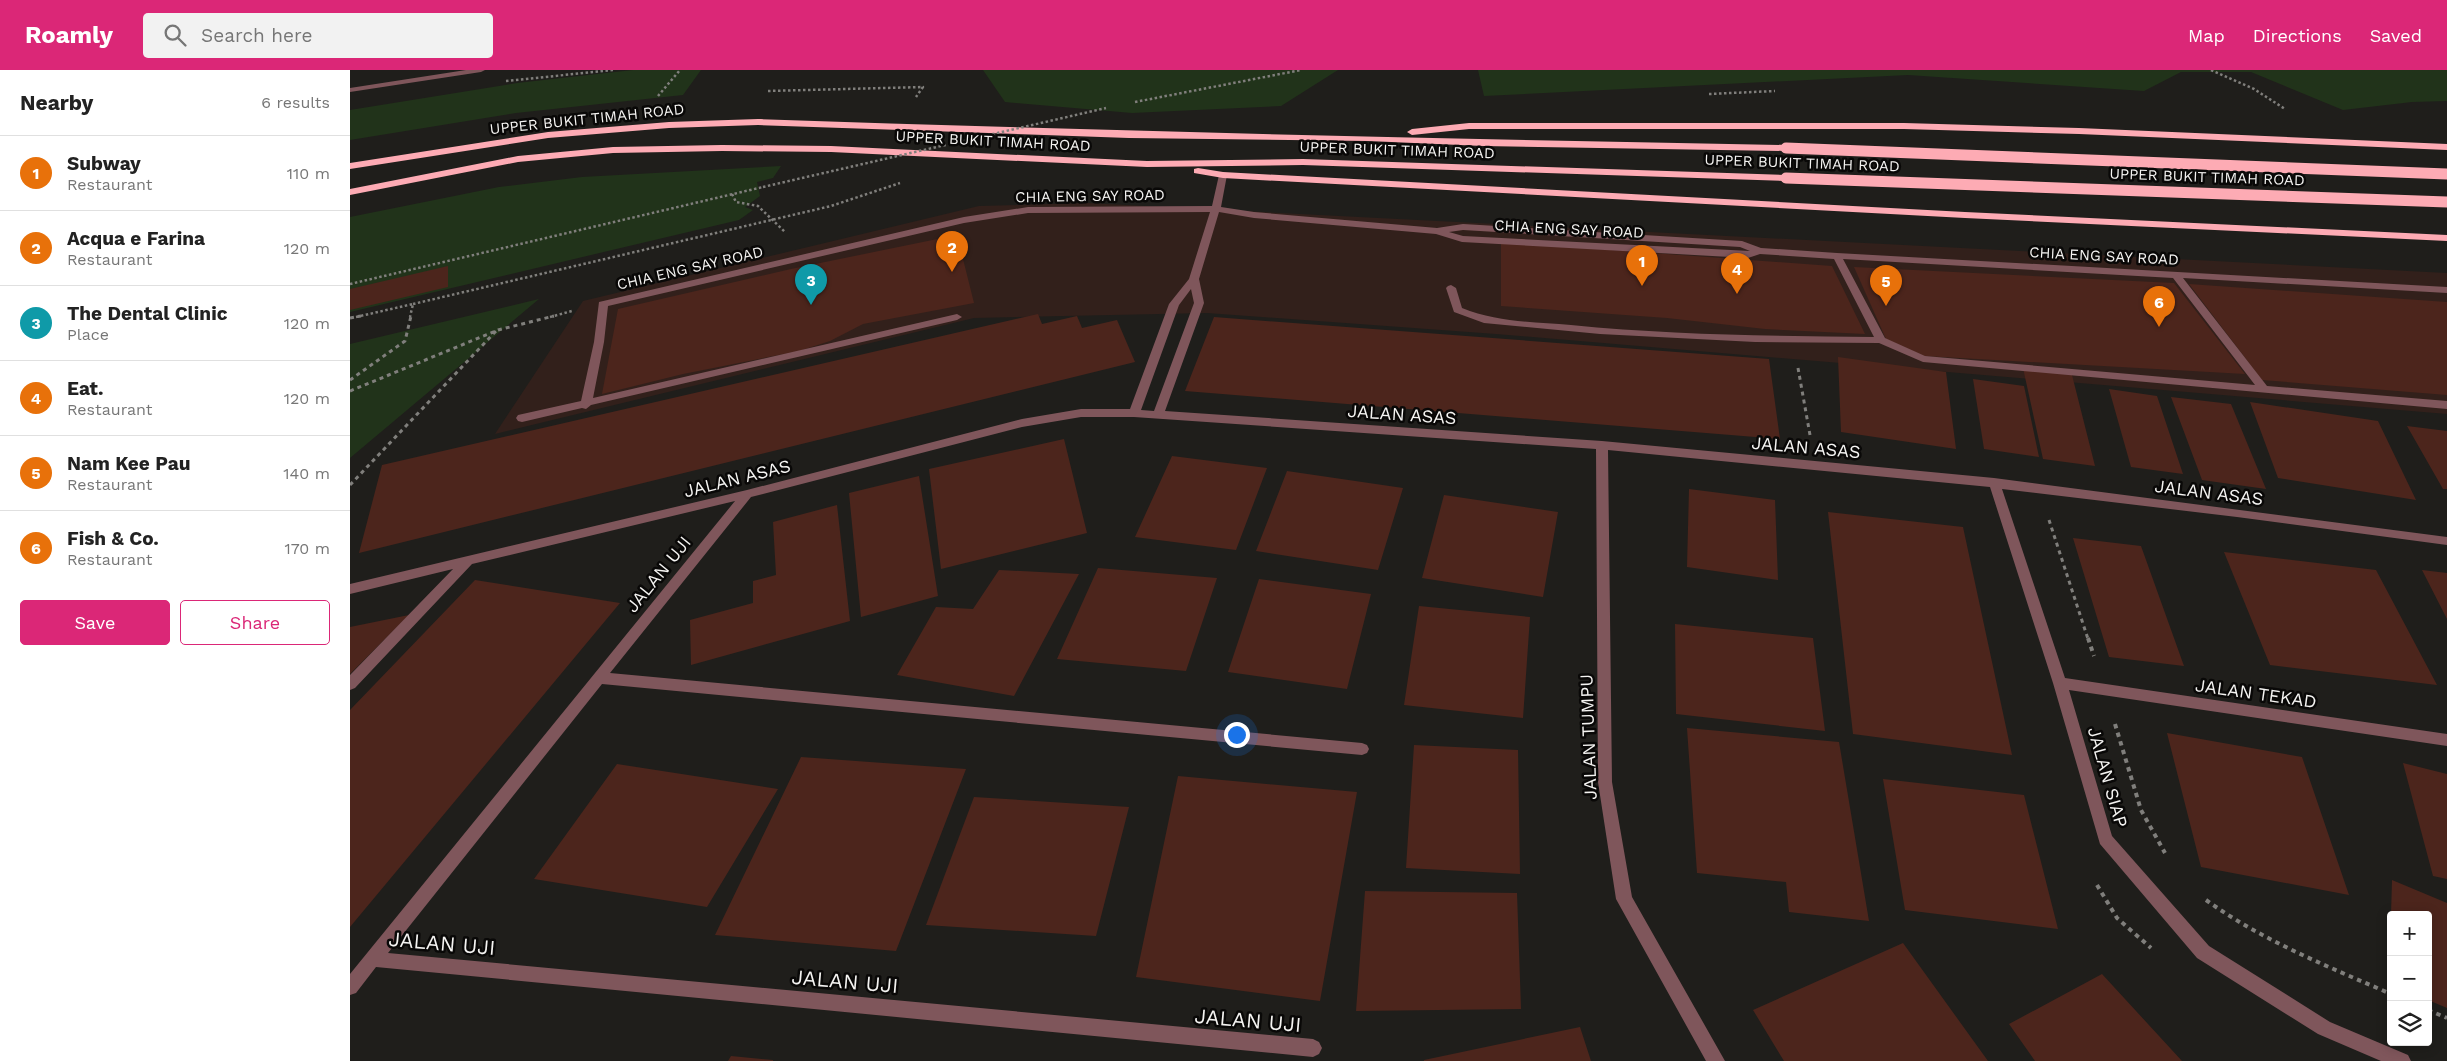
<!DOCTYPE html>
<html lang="en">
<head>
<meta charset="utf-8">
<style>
	body { margin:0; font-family:"Work Sans",sans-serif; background:#f2f2f2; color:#222 }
	.controls { position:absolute; right:15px; bottom:15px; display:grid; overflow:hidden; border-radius:5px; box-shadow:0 2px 12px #0003 }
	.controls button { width:45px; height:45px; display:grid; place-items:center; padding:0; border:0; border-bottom:1px solid #e0e0e0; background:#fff; color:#222; font:25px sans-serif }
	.you { position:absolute; left:886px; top:664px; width:18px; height:18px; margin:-12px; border:4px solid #fff; border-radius:50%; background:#1a73e8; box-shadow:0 0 0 8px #1a73e833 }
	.badge { display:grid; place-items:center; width:32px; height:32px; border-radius:50%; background:#db2777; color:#fff; font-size:16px; font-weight:700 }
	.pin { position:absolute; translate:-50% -41px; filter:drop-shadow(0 1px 2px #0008) }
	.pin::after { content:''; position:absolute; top:26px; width:18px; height:15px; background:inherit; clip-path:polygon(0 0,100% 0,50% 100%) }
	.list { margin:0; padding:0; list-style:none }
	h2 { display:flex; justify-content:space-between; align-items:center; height:65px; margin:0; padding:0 20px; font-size:21px }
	h2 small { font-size:16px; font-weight:400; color:#767676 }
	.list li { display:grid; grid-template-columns:32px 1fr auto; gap:15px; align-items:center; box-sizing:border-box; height:75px; padding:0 20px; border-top:1px solid #e0e0e0 }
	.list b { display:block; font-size:19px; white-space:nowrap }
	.list p { margin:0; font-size:16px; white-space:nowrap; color:#767676 }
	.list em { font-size:16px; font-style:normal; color:#767676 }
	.actions { display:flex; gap:10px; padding:15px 20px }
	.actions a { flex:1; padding:11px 0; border:1px solid #db2777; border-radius:5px; text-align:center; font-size:18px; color:#db2777 }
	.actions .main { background:#db2777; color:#fff }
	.icon { flex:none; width:28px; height:28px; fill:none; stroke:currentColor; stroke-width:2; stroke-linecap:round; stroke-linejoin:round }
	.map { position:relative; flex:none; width:2097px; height:991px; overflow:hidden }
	header { display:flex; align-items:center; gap:30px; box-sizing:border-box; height:70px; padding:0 25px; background:#db2777; color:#fff }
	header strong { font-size:24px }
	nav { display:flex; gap:28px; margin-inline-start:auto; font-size:18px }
	.search { width:350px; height:45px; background:#f2f2f2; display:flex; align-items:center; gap:12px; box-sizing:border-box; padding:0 18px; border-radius:5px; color:#767676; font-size:19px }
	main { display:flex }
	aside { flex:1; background:#fff }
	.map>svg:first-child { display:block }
</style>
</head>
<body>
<header>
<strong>Roamly</strong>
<div class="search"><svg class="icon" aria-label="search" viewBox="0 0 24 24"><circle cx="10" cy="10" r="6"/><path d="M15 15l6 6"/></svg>Search here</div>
<nav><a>Map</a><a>Directions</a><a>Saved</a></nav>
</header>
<main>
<aside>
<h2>Nearby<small>6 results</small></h2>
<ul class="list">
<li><span class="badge" style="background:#e8710a">1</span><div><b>Subway</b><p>Restaurant</p></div><em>110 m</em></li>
<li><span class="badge" style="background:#e8710a">2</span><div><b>Acqua e Farina</b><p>Restaurant</p></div><em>120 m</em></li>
<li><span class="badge" style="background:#0f9aa8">3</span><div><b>The Dental Clinic</b><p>Place</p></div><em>120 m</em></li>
<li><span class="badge" style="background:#e8710a">4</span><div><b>Eat.</b><p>Restaurant</p></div><em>120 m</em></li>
<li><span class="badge" style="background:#e8710a">5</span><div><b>Nam Kee Pau</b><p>Restaurant</p></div><em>140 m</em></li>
<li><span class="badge" style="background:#e8710a">6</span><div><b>Fish &amp; Co.</b><p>Restaurant</p></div><em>170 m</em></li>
</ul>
<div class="actions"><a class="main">Save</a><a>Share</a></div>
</aside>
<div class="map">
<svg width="2097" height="991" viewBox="0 0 2097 991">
	<rect width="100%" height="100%" fill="#1f1e1b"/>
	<path fill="#32201b" d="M737 133 2097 203V344L1146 264 857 243 624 248 145 364 233 231 629 136Z"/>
	<path fill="#21331a" d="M283 0H351L333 25 166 43 0 70V40L167 13Z
		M633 0H988L931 36 782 43 655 32Z
		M1128 0H2097V31L2062 32 1993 40 1901 2H1831L1794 21 1558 5 1134 26Z
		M431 96 423 108 407 112 410 126 395 137 403 140 389 150 0 242V147L149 117 232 107Z
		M189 229 0 388V274Z"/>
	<path fill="#4c251c" d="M607 165 624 233 513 254 480 271 449 281 333 304 252 324 268 239 441 199Z
		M1151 172 1482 196 1515 264 1415 259 1317 248 1151 236Z
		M98 196V217L0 240V219Z
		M1504 197 1824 213 1895 304 1574 286 1536 269Z
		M1839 214 2097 232V325L1912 310Z
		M688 244 692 254 727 246 732 258 767 250 785 292 9 483 32 395Z
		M864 247 1419 289 1430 369 835 321Z
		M1488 287 1596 302 1606 379 1491 362Z
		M1673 298 1722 305 1745 396 1693 389Z
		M1623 309 1674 316 1689 387 1634 379Z
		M1759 319 1807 326 1833 404 1781 397Z
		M1821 327 1881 334 1916 419 1852 410Z
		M1900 332 2028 351 2066 430 1928 408Z
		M2057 356 2097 361V419H2093Z
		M714 369 737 463 591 499 579 399Z
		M822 386 917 398 886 480 785 467Z
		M937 401 1053 418 1028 500 906 481Z
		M569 406 588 526 511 547 499 423Z
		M1339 419 1425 430 1428 510 1337 497Z
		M1094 425 1208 442 1193 527 1072 508Z
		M487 435 500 551 341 595 340 550 403 533V511L426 505 423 452Z
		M1478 442 1613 457 1662 685 1503 664Z
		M1723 468 1791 476 1834 596 1759 587Z
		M1874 482 2026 500 2087 615 1920 595Z
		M748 498 867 508 836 601 707 589Z
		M649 500 729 504 664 626 547 605 586 537 623 539Z
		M2072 500 2097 503V549Z
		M909 509 1021 524 997 619 878 602Z
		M125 510 270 533 0 857V640Z
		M1069 536 1180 547 1173 648 1054 635Z
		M59 545 0 604V557Z
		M1325 554 1463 568 1475 661 1326 644Z
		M1337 658 1489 672 1519 851 1439 842 1436 812 1347 803Z
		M1817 663 1952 687 1999 825 1851 797Z
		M1064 675 1168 680 1170 804 1056 798Z
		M451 687 616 699 546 881 365 865Z
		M2053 693 2097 704V809L2083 806Z
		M267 694 428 719 357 837 184 809Z
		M828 706 1007 722 970 931 786 907Z
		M1533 709 1674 725 1708 859 1555 840Z
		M624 727 779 737 746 866 576 855Z
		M2042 810 2097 833V938L2078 930V845H2041Z
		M1015 821 1167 823 1171 939 1006 941Z
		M1553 873 1638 991H1434L1403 940Z
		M1752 904 1832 991H1685L1659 954Z
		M1230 957 1241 991H1074V990Z
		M381 986 423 990V991H378Z"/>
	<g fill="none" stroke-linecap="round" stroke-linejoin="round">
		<path stroke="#807f7c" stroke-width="2.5" stroke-dasharray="2.5 2.5" stroke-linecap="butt" d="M1861 0 1904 19 1935 39
			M156 11 263 0
			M418 21 573 17 566 27
			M1359 24 1425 21
			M308 26 330 0
			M785 32 951 0
			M382 124 386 132 408 136 435 162
			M0 214 413 117
			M63 234 481 136 550 113
			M6 247 63 234 60 247
			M200 247 222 241"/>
		<path stroke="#807f7c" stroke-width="3" stroke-dasharray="4 4" stroke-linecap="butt" d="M0 248 11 246
			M1448 298 1460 365
			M0 310 55 271 61 246
			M0 321 148 260 204 246
			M0 415 146 261
			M1699 450 1738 569"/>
		<path stroke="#807f7c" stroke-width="4" stroke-dasharray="4.5 4.5" stroke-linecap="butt" d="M1738 568 1744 586
			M1765 654 1791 740 1815 783
			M1747 815 1767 848 1801 878
			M1856 830C1913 871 1977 896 2041 924
			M2078 940 2097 948"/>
		<path fill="#7f565b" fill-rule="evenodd" d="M116 0H135L131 2 0 22V18Z
			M873 102 877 105 871 137 904 142 1087 158 1113 154 1392 171 1411 178 1487 183 2097 217V223L1833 208 1917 316 2097 331V339L1573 292 1529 273 1405 272 1250 264 1134 253 1104 242 1096 218 1098 216 1101 215 1106 218 1112 238C1147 252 1183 252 1221 255 1321 265 1423 266 1524 267L1484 189 1410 184 1398 188 1112 172 1086 164 904 148 869 142 849 209 854 233 815 341 1252 371 1644 408 2097 467V475L1887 447 1652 419 1715 608 2097 664V676L1719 620 1762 766 1859 876 1980 952 2058 985 2061 991H2031L1968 964 1847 888 1750 774 1703 613 1640 417 1258 380 1262 712 1282 827 1375 991H1356L1266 829 1248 712 1246 379 784 347H731L672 357 401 427 260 603 1012 673 1017 675 1019 679 1017 683 1012 685 252 614 38 883 963 969 969 972 972 978 969 984 963 987 26 897 6 923 0 925V904L385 431 122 494 5 618 0 620V605L103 499 0 524V514L397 420 672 349 731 339H780L819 234 839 209 860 142 678 143 614 153 258 236 254 272 243 328 607 244 612 247 607 250 241 335 236 339 232 338 172 352 168 351 166 348 168 345 231 331 244 272 249 232 614 147 678 137 862 136 869 105ZM1113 160 1390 177 1400 181 1113 166 1099 162ZM1493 189 1823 208 1905 315 1575 286 1535 268ZM841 219 844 233 804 341 791 340 829 235Z"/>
		<path fill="#fdabb4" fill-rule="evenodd" d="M408 49C751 61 1093 69 1436 75L1441 78 1436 81 1133 76 1018 71 779 68 408 55 319 58 198 68 0 99V93L198 62 319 52Z
			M1119 53H1554L1729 58 2097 74V80L1729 64 1554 59H1119L1062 65 1057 62 1062 59Z
			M372 75 481 76 797 91 953 89 1436 105 1441 108 1436 111 953 95 797 97 481 82 372 81 263 83 168 92 0 125V119L168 86 263 77Z
			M848 98 873 102 1615 142 2097 165V171L1615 148 873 108 844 103V99Z"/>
		<path stroke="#807f7c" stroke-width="2.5" stroke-dasharray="2.5 2.5" stroke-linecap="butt" d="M413 117 756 38"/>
		<path stroke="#fdabb4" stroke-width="11" d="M1436 78 2097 104
			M1436 108 2097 132"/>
	</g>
	<g text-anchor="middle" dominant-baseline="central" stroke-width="5" stroke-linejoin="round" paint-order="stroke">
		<g font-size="15" fill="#f5f4f2" stroke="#090807">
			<text transform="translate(237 49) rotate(-6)">UPPER BUKIT TIMAH ROAD</text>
			<text transform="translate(643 71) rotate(3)">UPPER BUKIT TIMAH ROAD</text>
			<text transform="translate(1047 80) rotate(2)">UPPER BUKIT TIMAH ROAD</text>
			<text transform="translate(1452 93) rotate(2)">UPPER BUKIT TIMAH ROAD</text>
			<text transform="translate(1857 107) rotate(2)">UPPER BUKIT TIMAH ROAD</text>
			<text transform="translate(740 126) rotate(-1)">CHIA ENG SAY ROAD</text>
			<text transform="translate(1219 159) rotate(3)">CHIA ENG SAY ROAD</text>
			<text transform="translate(1754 186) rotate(3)">CHIA ENG SAY ROAD</text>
			<text transform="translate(340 198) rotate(-13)">CHIA ENG SAY ROAD</text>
		</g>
		<g font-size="18" fill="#f5f4f2" stroke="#090807">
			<text transform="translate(1052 344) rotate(4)">JALAN ASAS</text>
			<text transform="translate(1456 377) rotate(5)">JALAN ASAS</text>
			<text transform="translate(387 408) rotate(-14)">JALAN ASAS</text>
			<text transform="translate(1859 422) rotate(7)">JALAN ASAS</text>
			<text transform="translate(308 504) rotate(-51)">JALAN UJI</text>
			<text transform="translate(1906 623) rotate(8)">JALAN TEKAD</text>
			<text transform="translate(1238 667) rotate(-92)">JALAN TUMPU</text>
			<text transform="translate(1758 707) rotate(74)">JALAN SIAP</text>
		</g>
		<g font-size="21" fill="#f5f4f2" stroke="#090807">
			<text transform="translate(92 873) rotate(5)">JALAN UJI</text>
			<text transform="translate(495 911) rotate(5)">JALAN UJI</text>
			<text transform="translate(898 950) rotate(5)">JALAN UJI</text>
		</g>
	</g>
</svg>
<div class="controls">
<button>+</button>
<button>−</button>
<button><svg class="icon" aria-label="layers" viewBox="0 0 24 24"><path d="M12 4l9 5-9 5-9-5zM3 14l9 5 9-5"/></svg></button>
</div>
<div class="you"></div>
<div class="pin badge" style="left:1292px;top:216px;background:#e8710a">1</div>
<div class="pin badge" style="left:602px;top:202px;background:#e8710a">2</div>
<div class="pin badge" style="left:461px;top:235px;background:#0f9aa8">3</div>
<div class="pin badge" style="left:1387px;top:224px;background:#e8710a">4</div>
<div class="pin badge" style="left:1536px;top:236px;background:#e8710a">5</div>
<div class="pin badge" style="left:1809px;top:257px;background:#e8710a">6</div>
</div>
</main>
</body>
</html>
